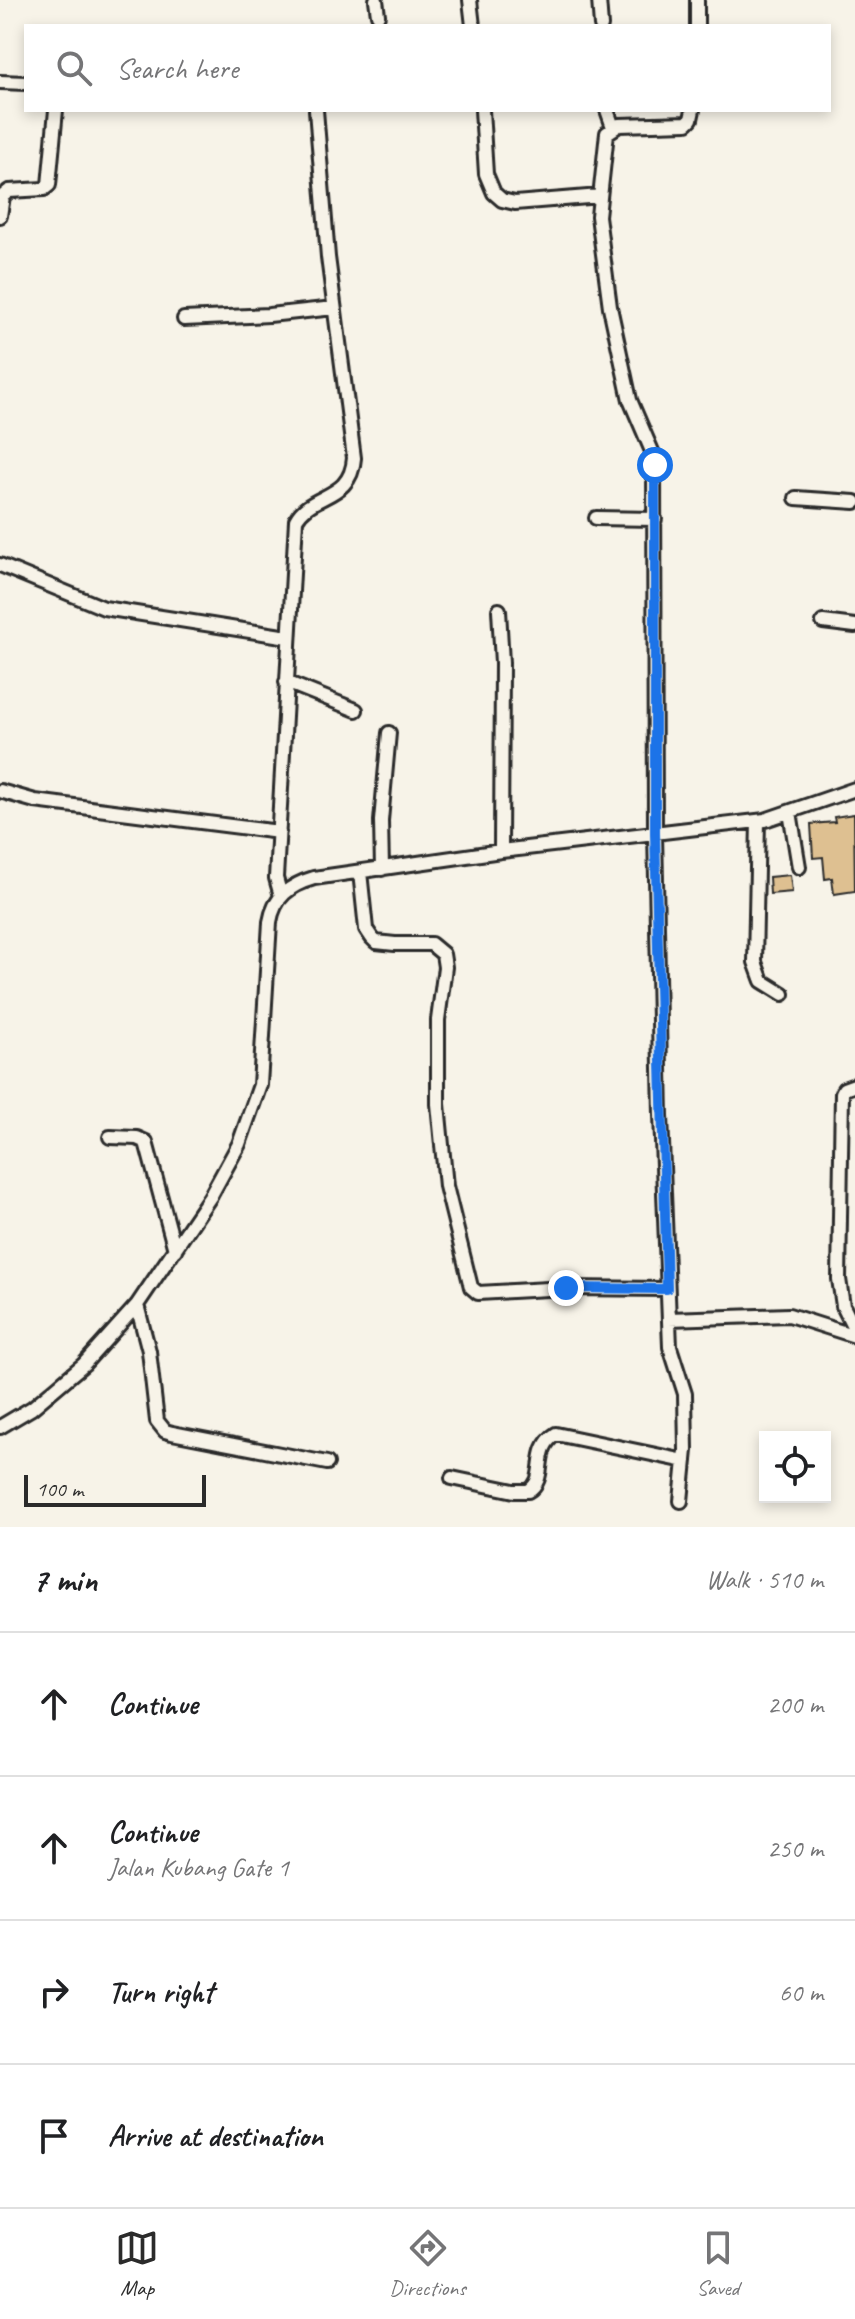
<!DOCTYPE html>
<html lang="en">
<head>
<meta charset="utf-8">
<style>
	body { margin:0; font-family:Caveat,sans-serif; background:#f6f6f6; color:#202124 }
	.controls { position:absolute; right:24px; bottom:24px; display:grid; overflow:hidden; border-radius:0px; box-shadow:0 4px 12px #0003 }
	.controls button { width:72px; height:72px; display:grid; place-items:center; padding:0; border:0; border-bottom:2px solid #e0e0e0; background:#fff; color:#202124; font:40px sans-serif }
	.scale { position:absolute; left:24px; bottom:20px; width:182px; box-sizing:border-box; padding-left:8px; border:4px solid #2b2b2b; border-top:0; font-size:22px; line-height:28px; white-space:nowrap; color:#2b2b2b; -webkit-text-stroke:6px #f7f3e8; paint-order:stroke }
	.stop { position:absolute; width:24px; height:24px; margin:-18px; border:6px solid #1a73e8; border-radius:50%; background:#fff }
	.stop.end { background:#1a73e8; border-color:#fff; box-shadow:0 2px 8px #0008 }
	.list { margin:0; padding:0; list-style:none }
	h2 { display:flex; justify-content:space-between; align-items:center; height:104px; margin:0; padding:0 32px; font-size:34px }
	h2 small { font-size:26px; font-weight:400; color:#757577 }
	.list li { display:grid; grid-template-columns:52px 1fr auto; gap:24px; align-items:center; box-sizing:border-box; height:144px; padding:0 32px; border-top:2px solid #e0e0e0 }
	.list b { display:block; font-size:30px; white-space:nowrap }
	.list p { margin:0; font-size:26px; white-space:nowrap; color:#757577 }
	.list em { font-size:26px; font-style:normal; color:#757577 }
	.icon { flex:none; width:44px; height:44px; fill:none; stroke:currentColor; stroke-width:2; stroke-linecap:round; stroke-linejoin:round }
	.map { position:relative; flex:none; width:855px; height:1527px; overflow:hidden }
	.search { position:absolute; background:#fff; box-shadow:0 4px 12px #0003; left:24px; right:24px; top:24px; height:88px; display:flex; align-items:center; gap:20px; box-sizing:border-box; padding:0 28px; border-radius:0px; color:#757577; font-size:30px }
	.sheet { height:680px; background:#fff }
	nav { display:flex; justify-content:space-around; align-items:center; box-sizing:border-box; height:112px; border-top:2px solid #e0e0e0; background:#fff; font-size:22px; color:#757577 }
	nav a { display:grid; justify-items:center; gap:4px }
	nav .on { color:#2b2b2b }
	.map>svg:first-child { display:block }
</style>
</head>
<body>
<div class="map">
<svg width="855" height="1527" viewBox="0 0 855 1527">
	<rect width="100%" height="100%" fill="#f7f3e8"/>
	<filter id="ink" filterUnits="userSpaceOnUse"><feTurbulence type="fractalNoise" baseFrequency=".0125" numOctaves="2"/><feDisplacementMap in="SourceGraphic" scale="16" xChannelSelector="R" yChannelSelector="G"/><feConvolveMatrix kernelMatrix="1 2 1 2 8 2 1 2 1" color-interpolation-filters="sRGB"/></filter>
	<g filter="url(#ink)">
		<path fill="#dec091" stroke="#2b2b2b" stroke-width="2" d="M854 814 855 891 834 894 832 878 825 879 823 857 813 858 811 824 835 822 834 817Z
			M790 875 792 892 770 894 769 877Z"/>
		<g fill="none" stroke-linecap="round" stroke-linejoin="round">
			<defs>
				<path id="minor" d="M376 0 378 15
					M470 0 473 26
					M599 0 601 26
					M697 0V26
					M0 82 26 83
					M482 110 486 174 494 193 502 200 515 203 600 196
					M607 110 613 127
					M0 216 3 196 9 191 44 189 49 185 56 110
					M184 319 269 315 334 308
					M796 498 855 502
					M596 518 655 519
					M0 565 104 608 288 637
					M499 610 502 663 501 851
					M823 622 855 626
					M286 682 356 710
					M0 791 35 801 279 832
					M790 812 799 867
					M758 821 755 962 762 981 783 994
					M382 869 381 821 389 733
					M360 872 366 929 372 938 376 942 395 944H431L443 954 445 967 438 1020V1104L446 1186 471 1287 478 1293 566 1288 667 1289
					M281 896 276 878 296 520C311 492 351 501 354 458L328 257 316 110
					M855 1085 844 1089 842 1093 839 1279 843 1306 855 1330
					M110 1137 137 1138 146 1142 175 1250
					M137 1305 149 1351 157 1421 165 1431 172 1433 327 1463
					M669 1319 789 1315 855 1336
					M0 1427 32 1408 84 1364 137 1305 210 1197 239 1144 260 1085 270 922C274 897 290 885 314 878L501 851 765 820 855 789
					M452 1478 514 1491H528C549 1479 531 1450 556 1434L685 1461
					M681 1501 686 1450 685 1394 670 1347 661 1115 655 833 654 456 630 400 610 307 598 216 607 133 619 125 687 123 691 119 693 110"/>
			</defs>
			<use href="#minor" stroke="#2b2b2b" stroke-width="18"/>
			<use href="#minor" stroke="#f7f3e8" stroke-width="12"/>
		</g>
	</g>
	<g fill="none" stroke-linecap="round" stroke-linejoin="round" filter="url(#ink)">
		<path stroke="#1a73e8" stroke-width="10" d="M566 1288 667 1289 655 833V465"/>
	</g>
</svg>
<div class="controls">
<button><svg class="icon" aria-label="locate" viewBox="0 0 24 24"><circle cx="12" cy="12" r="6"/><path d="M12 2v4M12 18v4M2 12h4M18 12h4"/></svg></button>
</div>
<div class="scale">100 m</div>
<div class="stop" style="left:655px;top:465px"></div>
<div class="stop end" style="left:566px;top:1288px"></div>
<div class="search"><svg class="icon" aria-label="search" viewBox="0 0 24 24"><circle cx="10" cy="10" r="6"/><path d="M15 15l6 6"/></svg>Search here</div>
</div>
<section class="sheet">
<h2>7 min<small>Walk · 510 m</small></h2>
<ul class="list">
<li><svg class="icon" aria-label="ahead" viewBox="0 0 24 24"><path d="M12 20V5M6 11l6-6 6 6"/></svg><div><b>Continue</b></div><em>200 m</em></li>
<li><svg class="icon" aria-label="ahead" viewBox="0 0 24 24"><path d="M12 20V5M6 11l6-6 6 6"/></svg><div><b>Continue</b><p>Jalan Kubang Gate 1</p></div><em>250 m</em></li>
<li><svg class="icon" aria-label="right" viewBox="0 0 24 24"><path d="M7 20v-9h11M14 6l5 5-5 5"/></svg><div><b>Turn right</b></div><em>60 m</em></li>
<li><svg class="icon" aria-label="arrive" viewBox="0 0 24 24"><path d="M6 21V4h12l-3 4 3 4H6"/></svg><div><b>Arrive at destination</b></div></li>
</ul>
</section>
<nav>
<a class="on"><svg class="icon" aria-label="map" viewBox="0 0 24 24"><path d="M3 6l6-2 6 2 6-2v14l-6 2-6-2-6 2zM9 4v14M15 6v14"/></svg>Map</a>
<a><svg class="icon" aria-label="directions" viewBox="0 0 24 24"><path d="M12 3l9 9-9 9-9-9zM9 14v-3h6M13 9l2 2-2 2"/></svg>Directions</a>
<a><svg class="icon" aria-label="saved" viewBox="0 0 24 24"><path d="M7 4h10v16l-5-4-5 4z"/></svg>Saved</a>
</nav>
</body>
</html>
